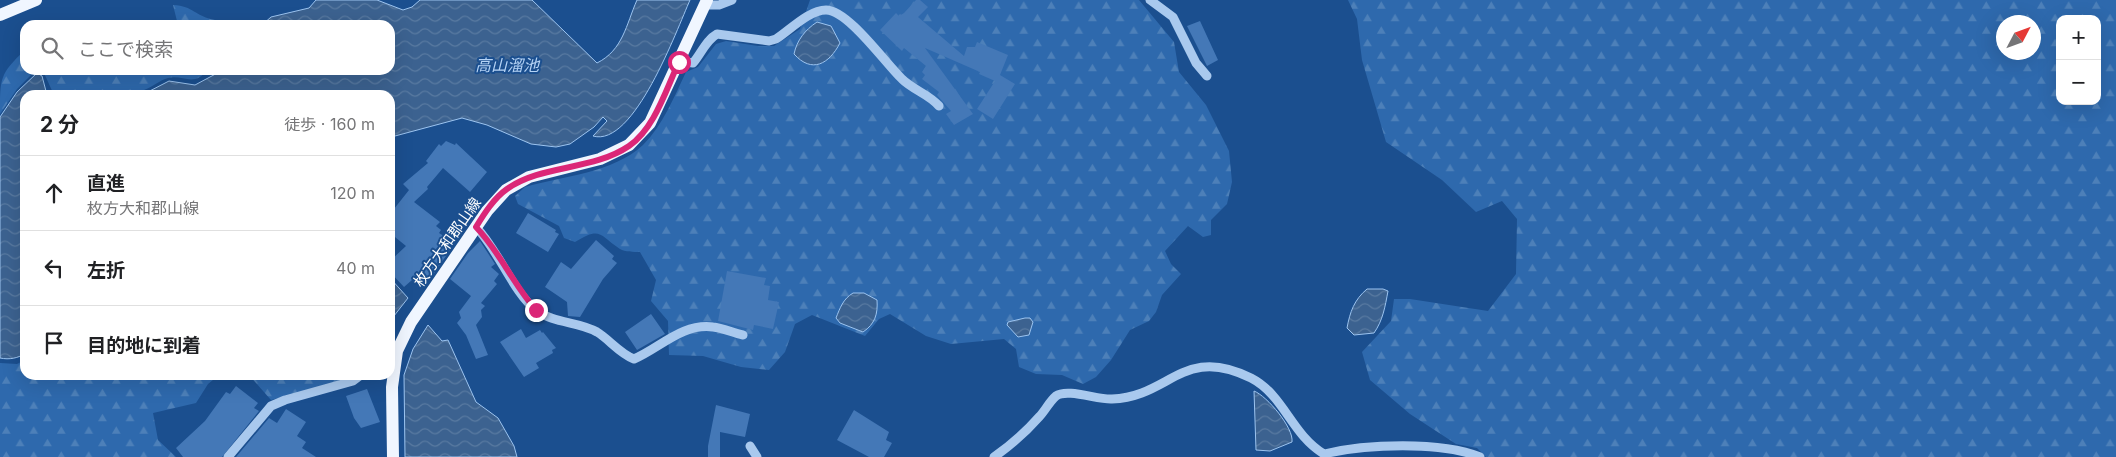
<!DOCTYPE html>
<html lang="ja">
<head>
<meta charset="utf-8">
<style>
	body { margin:0; font-family:Inter,"Noto Sans JP",sans-serif; background:#f6f6f6; color:#202124 }
	.controls { position:absolute; right:15px; top:15px; display:grid; overflow:hidden; border-radius:10px; box-shadow:0 5px 20px #0002 }
	.controls button { width:45px; height:45px; display:grid; place-items:center; padding:0; border:0; border-bottom:1px solid #e0e0e0; background:#fff; color:#202124; font:25px sans-serif }
	.compass { position:absolute; left:1996px; top:15px; width:45px; height:45px; border-radius:50%; background:#fff; box-shadow:0 5px 20px #0002; rotate:49deg }
	.stop { position:absolute; width:15px; height:15px; margin:-11px; border:4px solid #db2777; border-radius:50%; background:#fff }
	.stop.end { background:#db2777; border-color:#fff; box-shadow:0 1px 5px #0008 }
	.list { margin:0; padding:0; list-style:none }
	h2 { display:flex; justify-content:space-between; align-items:center; height:65px; margin:0; padding:0 20px; font-size:21px }
	h2 small { font-size:16px; font-weight:400; color:#757577 }
	.list li { display:grid; grid-template-columns:32px 1fr auto; gap:15px; align-items:center; box-sizing:border-box; height:75px; padding:0 20px; border-top:1px solid #e0e0e0 }
	.list b { display:block; font-size:19px; white-space:nowrap }
	.list p { margin:0; font-size:16px; white-space:nowrap; color:#757577 }
	.list em { font-size:16px; font-style:normal; color:#757577 }
	.icon { flex:none; width:28px; height:28px; fill:none; stroke:currentColor; stroke-width:2; stroke-linecap:round; stroke-linejoin:round }
	.map { position:relative; flex:none; width:2116px; height:457px; overflow:hidden }
	.search { position:absolute; background:#fff; box-shadow:0 5px 20px #0002; left:20px; top:20px; width:375px; height:55px; display:flex; align-items:center; gap:12px; box-sizing:border-box; padding:0 18px; border-radius:15px; color:#757577; font-size:19px }
	.panel { position:absolute; background:#fff; box-shadow:0 5px 20px #0002; left:20px; top:90px; width:375px; height:290px; border-radius:15px }
	.map>svg:first-child { display:block }
</style>
</head>
<body>
<div class="map">
<svg width="2116" height="457" viewBox="0 0 2116 457">
	<defs>
		<pattern id="forest-firs" width="22" height="20" patternUnits="userSpaceOnUse" patternTransform="scale(1.25)"><rect width="22" height="20" fill="#2e69ad"/><path d="M5 1l3.5 6h-7zM16 11l3.5 6h-7z" fill="#4d80b9"/></pattern>
		<pattern id="water-waves" width="16" height="10" patternUnits="userSpaceOnUse" patternTransform="scale(1.25)"><rect width="16" height="10" fill="#3c6290"/><path d="M0 5q4-4 8 0t8 0" fill="none" stroke="#597aa1"/></pattern>
	</defs>
	<rect width="100%" height="100%" fill="#1b4f8f"/>
	<path fill="url(#forest-firs)" fill-rule="evenodd" d="M810 0H1139L1174 42 1179 72 1206 105 1229 151 1232 182 1227 204 1211 220V235L1203 237 1188 226 1165 251 1171 264 1181 274 1162 295 1156 312 1149 321 1130 330 1111 360 1096 377 1083 384 1062 375 1036 374 1019 367 1016 349 1004 339 951 344 926 336 890 314 879 319 865 336 812 315 795 324 785 352 769 370 741 367 703 356 669 355 668 321 651 301 656 280 640 252C634 252 625 252 620 249 599 235 601 226 575 242L564 238 559 226 518 204 515 196 525 187C563 176 613 173 643 145 663 125 674 97 686 72L698 67 716 44 726 41 758 46H774L800 29Z
		M1348 0H2116V457H1486L1477 448 1456 444 1410 414 1370 380 1362 352 1391 321 1394 299H1410L1488 311 1516 274 1517 219 1502 201 1476 212 1442 180 1386 142 1362 60 1357 19ZM2060 19H2097V101H2060ZM2004 22H2034V52H2004Z
		M173 5C194 6 194 16 215 20V25H178Z
		M25 50V70H36L17 89 0 114C0 77 0 74 25 50Z
		M37 70H207C194 88 183 74 168 78 160 80 152 87 144 90 117 99 83 95 54 95L44 73Z
		M25 360V375H219L208 384 196 403 153 413 158 440 176 457H0V363L17 364Z
		M249 375H337L344 380 271 400Z"/>
	<path fill="url(#water-waves)" stroke="#9cc4f0" d="M316 0H377L403 10 412 7 420 0H532L597 63C623 50 626 25 637 0H690C677 29 634 148 593 136L607 121 603 117 594 127 570 144 556 147 531 144 487 125 462 118 395 136 390 140V95H142L169 81 195 85 223 70H390V25H262L271 17 309 8Z
		M817 22 831 26 840 43C829 64 812 74 794 54 797 40 805 30 817 22Z
		M37 73 42 76 47 95H25V354C17 358 10 360 0 358V117L17 92Z
		M390 278 408 298 390 321Z
		M1367 289H1383L1388 291C1385 307 1383 320 1374 333L1354 335 1347 328C1350 312 1354 300 1367 289Z
		M853 293H864L877 300C878 314 875 324 863 332L840 323 836 318C840 308 843 299 853 293Z
		M1025 318H1030L1033 322 1029 335 1018 337 1007 325 1008 322Z
		M428 325 442 341 448 340 476 402 498 418 514 446 517 457H405L404 375 413 349Z
		M1254 391C1267 396 1294 428 1292 442L1270 451 1256 450Z"/>
	<path fill="#4478b7" d="M916 0H920L928 7 918 17 964 56 967 47H975L977 42 1008 55 1000 75 1015 84 993 119 977 109 995 81 979 74 980 72 925 48 973 114 954 125 946 114 951 111 937 95 939 92 922 79 925 75 922 72 926 66 904 48 902 51 880 30 896 13 899 16 904 13Z
		M1200 21 1218 60 1207 66 1187 26Z
		M446 141 455 145 456 143 487 172 470 192 443 168 427 187 428 189 414 202 440 222 436 226 441 230 439 233 455 243 430 279 420 273 404 287 390 272V261L406 246 390 233V214L409 190 403 184 428 163 426 161 439 144 441 146Z
		M528 213 556 230 555 232 559 234 548 252 516 233Z
		M596 240 614 256 612 259 617 263 603 279 580 317 568 316 567 302 545 287 561 262 571 269Z
		M480 241 495 264 491 267 499 274 494 281 497 284 481 303 485 306 481 310 482 317 476 325 488 355 476 359 466 335 457 323 461 318 459 312 471 296 450 279 468 253Z
		M727 271 766 278 764 285 770 286 768 300 779 302 773 329 754 325 753 330 718 321Z
		M651 314 665 334 637 350 625 332Z
		M521 329 526 338 540 330 542 333 543 332 556 348 552 350 553 353 536 363 539 368 524 377 500 342Z
		M236 386 258 403 254 408 259 411 222 457H183L176 448 205 421 226 392 230 394Z
		M367 389 380 422 361 428 354 418 346 396Z
		M716 405 750 414 745 437 720 432V457H708V446Z
		M286 409 306 422 297 436 306 442 302 448 316 457H236L269 418 277 423Z
		M854 410 889 432 886 440 892 443 884 457H869L837 440Z"/>
	<g fill="none" stroke-linecap="round" stroke-linejoin="round">
		<path stroke="#a9c9ee" stroke-width="9" d="M1150 0 1173 17 1196 63 1207 76
			M707 5H719L732 0
			M679 61 693 63C701 54 706 40 717 34L769 41 776 39C790 30 809 10 826 10 848 10 886 64 902 79 913 90 929 94 939 106
			M476 227C499 251 513 292 536 310 554 324 578 321 597 332 610 340 619 353 634 359 660 348 682 323 713 327 723 328 733 333 743 335
			M750 446 757 457
			M228 457 271 406 285 400 353 381 361 375
			M994 457C1011 445 1025 433 1039 417 1045 411 1049 402 1056 396 1067 388 1098 400 1112 399 1170 397 1183 344 1251 378 1284 395 1291 434 1324 454 1365 444 1441 441 1480 457"/>
		<path stroke="#f0f6ff" stroke-width="12" d="M0 15 36 0
			M393 457 392 387 397 351 411 322 487 211 506 190 529 177 600 159 629 145 650 123 707 0"/>
	</g>
	<g fill="none" stroke-linecap="round" stroke-linejoin="round">
		<path stroke="#db2777" stroke-width="6" d="M536 310C513 284 500 252 476 227 484 214 494 198 507 189 543 164 592 171 629 146 655 128 666 89 679 62"/>
	</g>
	<g text-anchor="middle" dominant-baseline="central" stroke-width="4" stroke-linejoin="round" paint-order="stroke">
		<g font-size="15" fill="#fff" stroke="#1b4f8f">
			<text transform="translate(447 242) rotate(-55)">枚方大和郡山線</text>
		</g>
		<g font-size="16" font-style="italic" fill="#b5d3f5" stroke="#1b4f8f">
			<text x="507" y="65">高山溜池</text>
		</g>
	</g>
</svg>
<div class="controls">
<button>+</button>
<button>−</button>
</div>
<svg class="compass" viewBox="-18 -18 36 36"><path d="M0-13l5 13h-10z" fill="#e53935"/><path d="M0 13l5-13h-10z" fill="#757577"/></svg>
<div class="stop" style="left:679px;top:62px"></div>
<div class="stop end" style="left:536px;top:310px"></div>
<div class="search"><svg class="icon" aria-label="search" viewBox="0 0 24 24"><circle cx="10" cy="10" r="6"/><path d="M15 15l6 6"/></svg>ここで検索</div>
<section class="panel">
<h2>2 分<small>徒歩 · 160 m</small></h2>
<ul class="list">
<li><svg class="icon" aria-label="ahead" viewBox="0 0 24 24"><path d="M12 20V5M6 11l6-6 6 6"/></svg><div><b>直進</b><p>枚方大和郡山線</p></div><em>120 m</em></li>
<li><svg class="icon" aria-label="left" viewBox="0 0 24 24"><path d="M17 20v-9H6M10 6l-5 5 5 5"/></svg><div><b>左折</b></div><em>40 m</em></li>
<li><svg class="icon" aria-label="arrive" viewBox="0 0 24 24"><path d="M6 21V4h12l-3 4 3 4H6"/></svg><div><b>目的地に到着</b></div></li>
</ul>
</section>
</div>
</body>
</html>
